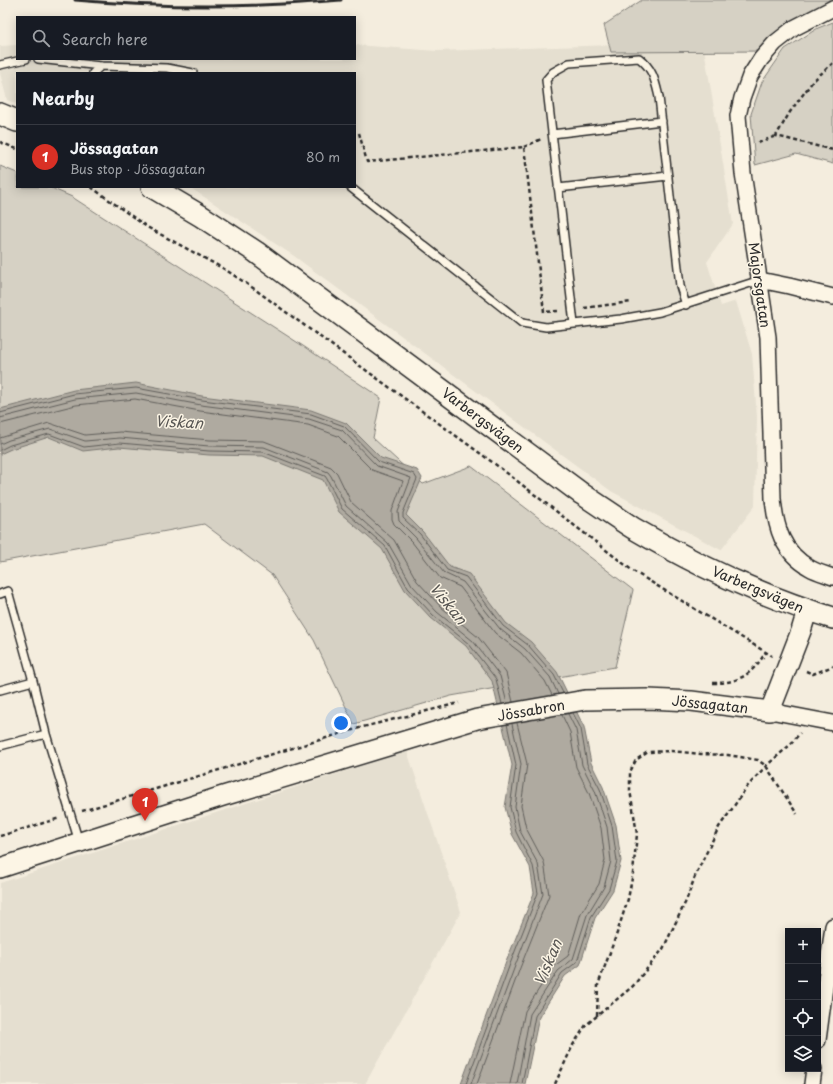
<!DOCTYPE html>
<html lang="en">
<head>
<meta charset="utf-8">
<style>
	body { margin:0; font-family:"Playpen Sans",sans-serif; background:#242831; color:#f1f3f6 }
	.controls { position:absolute; right:12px; bottom:12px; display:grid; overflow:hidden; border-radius:0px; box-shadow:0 2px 10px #0003 }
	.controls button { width:36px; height:36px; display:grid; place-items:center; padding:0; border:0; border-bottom:1px solid #363941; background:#171b24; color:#f1f3f6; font:20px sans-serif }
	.you { position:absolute; left:341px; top:723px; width:14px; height:14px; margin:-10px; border:3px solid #fff; border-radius:50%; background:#1a73e8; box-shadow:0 0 0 6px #1a73e833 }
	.badge { display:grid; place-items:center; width:26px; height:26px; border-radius:50%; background:#d93025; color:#fff; font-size:13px; font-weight:700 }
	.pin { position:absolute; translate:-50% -33px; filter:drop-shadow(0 1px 2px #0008) }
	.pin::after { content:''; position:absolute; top:21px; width:14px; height:12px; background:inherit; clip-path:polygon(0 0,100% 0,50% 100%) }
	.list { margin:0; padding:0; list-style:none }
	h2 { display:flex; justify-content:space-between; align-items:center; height:52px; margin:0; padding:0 16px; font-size:17px }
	h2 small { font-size:13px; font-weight:400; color:#9ea1a6 }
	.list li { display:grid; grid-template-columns:26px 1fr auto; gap:12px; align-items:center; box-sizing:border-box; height:64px; padding:0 16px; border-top:1px solid #363941 }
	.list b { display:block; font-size:15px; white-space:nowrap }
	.list p { margin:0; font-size:13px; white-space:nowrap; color:#9ea1a6 }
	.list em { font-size:13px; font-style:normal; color:#9ea1a6 }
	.icon { flex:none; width:22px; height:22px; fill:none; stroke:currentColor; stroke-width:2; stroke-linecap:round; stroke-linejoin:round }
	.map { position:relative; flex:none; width:833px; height:1084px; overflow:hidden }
	.search { position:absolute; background:#171b24; box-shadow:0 2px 10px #0003; left:16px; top:16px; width:340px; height:44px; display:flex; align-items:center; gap:10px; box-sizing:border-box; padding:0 14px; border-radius:0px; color:#9ea1a6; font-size:15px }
	.panel { position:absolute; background:#171b24; box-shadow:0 2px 10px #0003; left:16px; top:72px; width:340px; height:116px; border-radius:0px }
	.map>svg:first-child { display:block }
</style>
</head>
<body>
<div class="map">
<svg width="833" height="1084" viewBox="0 0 833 1084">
	<rect width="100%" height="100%" fill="#f4edde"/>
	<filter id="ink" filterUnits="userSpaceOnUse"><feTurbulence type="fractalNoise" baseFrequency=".025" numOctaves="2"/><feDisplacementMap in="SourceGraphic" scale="8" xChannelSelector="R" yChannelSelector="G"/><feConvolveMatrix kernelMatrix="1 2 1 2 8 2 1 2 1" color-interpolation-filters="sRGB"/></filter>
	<g filter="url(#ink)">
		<path fill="#e5dfd0" d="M703 42 733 224 707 262 721 306 736 301 752 354 757 417 755 506 721 550 611 491 543 441 294 256 189 187H355V73H17V104L7 100 0 73V46L17 45V59H355V45L437 51Z
			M407 751 461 912 365 1084H0V883Z"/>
		<path fill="#d6d1c4" stroke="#807e78" d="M642 0H833V6L764 51 611 52 604 25Z
			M833 22V164L796 154 755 165 751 114 762 82 785 49 818 28Z
			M0 166 17 173V187H49L72 197 303 346 381 398 373 438 423 484 471 466 633 590 615 667 451 696 354 724 314 640 272 575 204 524 0 562Z"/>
		<path fill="#afaaa0" stroke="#7a7771" d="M136 383 202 396 311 410 346 423 381 458 417 470 422 478 406 515 423 532 450 567 469 574 506 623 531 642 557 672 584 727 591 763 603 787 616 825 621 861 613 890 595 918 580 965 565 976 539 1017 525 1084H461L506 962 534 893 530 867 512 834 505 807 512 765 492 681 466 646 431 618 405 590 382 549 339 512 323 480 263 456 209 455 119 447 83 451 49 437 11 449 0 454V409L74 390Z"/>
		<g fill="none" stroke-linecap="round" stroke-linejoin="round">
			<path stroke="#605e5a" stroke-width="1" d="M0 413 74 394 136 388 202 400 311 414 344 426 379 462 414 474 417 479 403 513V518L420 534 447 570 466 577 503 626 528 645 554 675 563 693
				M0 418 75 399 136 393 201 405 309 419 342 430 377 466 411 478 398 512 399 521 416 538 444 573 463 582 500 629 525 649 550 677 558 694
				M0 424 76 405 135 399 200 411 308 425 338 436 372 470 403 481 392 511V519L394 524 412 542 440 578 460 587 495 633 521 653 545 681 552 695
				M0 438 49 423 85 435 120 432 210 440 264 441 331 467 337 473 351 502 394 540 417 581 441 607 478 637 506 673 513 702
				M0 444 9 440 50 429 85 441 120 438 209 446 264 447 328 472 331 476 346 506 388 543 412 585 437 612 473 641 500 676 507 703
				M0 450 10 445 49 434 84 447 120 443 209 451 263 452 325 476 327 479 342 509 385 546 408 588 433 615 469 644 496 679 502 704
				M466 1084 510 964 538 893 533 866 516 832 510 807 516 765 507 724
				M471 1084 515 966 543 894 538 864 520 831 515 807 521 764 512 724
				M477 1084 520 968 549 895 544 862 526 828 521 806 527 764 517 723
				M510 1084 525 1011 553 967 568 956 581 913 599 884 605 860 601 828 589 793 576 767 570 732 562 715
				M517 1084 530 1014 558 971 573 959 587 915 604 887 611 861 607 827 595 791 582 765 576 730 568 714
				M522 1084 535 1016 562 973 577 962 591 917 609 889 617 861 612 826 600 789 587 764 581 729 573 713"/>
			<defs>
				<path id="service" d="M38 59 101 66 167 68 193 73
					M0 65 26 59
					M93 73 101 66
					M552 134 662 121
					M350 187 522 323 546 327 621 319 660 312 760 280
					M558 188 668 176
					M574 324 546 80 553 72 569 63 639 58C653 69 655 80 659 97L680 286 686 305
					M0 594 8 591 33 681
					M0 690 33 681 46 734 0 746
					M46 734 79 842"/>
				<path id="minor" d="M833 8 794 28 775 43 761 59 750 76 742 98 738 116 743 173 768 337 773 499C776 528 782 552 810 568 817 572 825 574 833 577
					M760 280 789 286 833 297
					M770 711 833 723
					M818 1040 833 926
					M812 1084 814 1069"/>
				<path id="tertiary" d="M0 868 223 796 477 719 585 700 648 699 691 701 770 711 801 631 807 611"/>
				<path id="secondary" d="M0 114 17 121
					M152 187 201 216 256 252 582 494C599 505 616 517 633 528 696 565 763 597 833 618"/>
			</defs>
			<use href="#service" stroke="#2b2b2b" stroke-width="10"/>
			<use href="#minor" stroke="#2b2b2b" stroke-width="18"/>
			<use href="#tertiary" stroke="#2b2b2b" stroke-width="22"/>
			<use href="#secondary" stroke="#2b2b2b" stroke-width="24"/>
			<path stroke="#2b2b2b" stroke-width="2.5" stroke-dasharray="4 3" stroke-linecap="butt" d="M833 63 813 81 790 112 776 136 833 150
				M359 133 367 162 524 147 544 312 559 311
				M0 142 17 149
				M758 143 776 136
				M524 147 541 139
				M91 187 147 227 226 270 253 288 503 470 633 571 772 656
				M584 308 631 302
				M806 671 813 674 833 666
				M713 683C740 683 752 674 766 652
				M82 811 363 727 459 703
				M0 836 60 818
				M597 1016 598 985 617 933 628 899 633 873 637 834 630 790V772L636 760 648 752 671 751 701 754 728 755 758 760 766 766 797 814
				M555 1084 573 1045 586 1025 633 986 663 949 686 901 696 874 719 827 732 809 746 788 766 766 790 745 800 733"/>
			<use href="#service" stroke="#fcf5e5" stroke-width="7"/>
			<use href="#minor" stroke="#fcf5e5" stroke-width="15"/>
			<use href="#tertiary" stroke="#fcf5e5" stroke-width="19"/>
			<use href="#secondary" stroke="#fcf5e5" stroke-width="21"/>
			<path stroke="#2b2b2b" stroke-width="3" d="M75 0C163 8 253 8 341 0"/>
		</g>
	</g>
	<g text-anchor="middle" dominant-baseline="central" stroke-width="3" stroke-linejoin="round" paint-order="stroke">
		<g font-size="14" fill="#2b2b2b" stroke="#fcf5e5">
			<text transform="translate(760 285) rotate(82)">Majorsgatan</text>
			<text transform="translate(483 420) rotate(37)">Varbergsvägen</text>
			<text transform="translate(758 589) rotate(23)">Varbergsvägen</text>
			<text transform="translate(710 704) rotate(6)">Jössagatan</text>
			<text transform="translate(531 710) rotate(-10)">Jössabron</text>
		</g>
		<g font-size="15" font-style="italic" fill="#595754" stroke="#fcf5e5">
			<text transform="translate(179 421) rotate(3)">Viskan</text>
			<text transform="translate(449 603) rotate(51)">Viskan</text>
			<text transform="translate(547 962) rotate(-67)">Viskan</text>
		</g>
	</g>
</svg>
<div class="controls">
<button>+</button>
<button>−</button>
<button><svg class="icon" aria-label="locate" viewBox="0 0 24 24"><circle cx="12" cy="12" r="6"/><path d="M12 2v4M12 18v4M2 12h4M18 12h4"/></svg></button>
<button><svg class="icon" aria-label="layers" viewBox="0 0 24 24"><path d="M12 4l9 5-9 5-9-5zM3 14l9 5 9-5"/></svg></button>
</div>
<div class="you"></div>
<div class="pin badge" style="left:145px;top:821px">1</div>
<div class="search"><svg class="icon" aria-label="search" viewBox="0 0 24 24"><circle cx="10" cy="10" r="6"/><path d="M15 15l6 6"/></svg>Search here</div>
<section class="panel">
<h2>Nearby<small></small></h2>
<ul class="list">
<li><span class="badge">1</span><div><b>Jössagatan</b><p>Bus stop · Jössagatan</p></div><em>80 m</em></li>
</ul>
</section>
</div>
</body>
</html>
